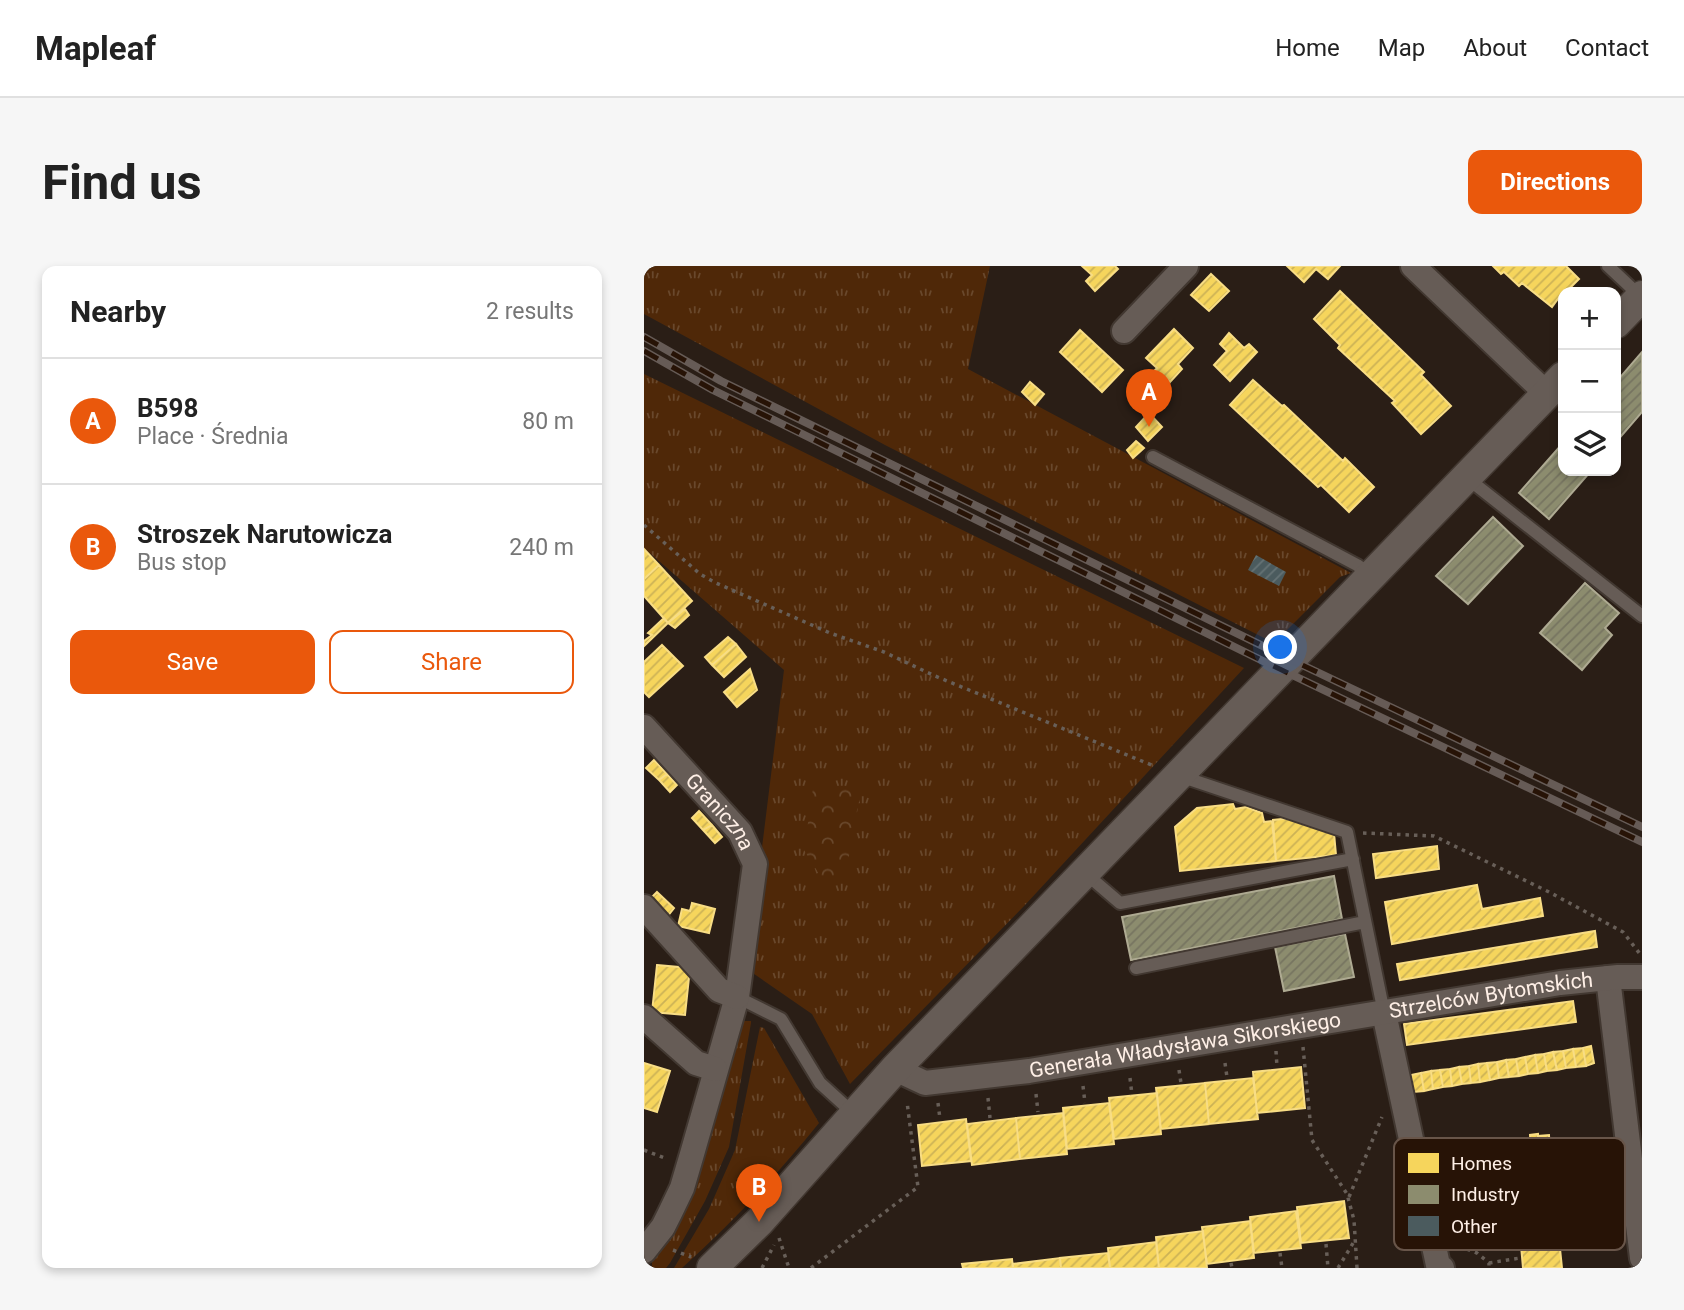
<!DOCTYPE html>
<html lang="en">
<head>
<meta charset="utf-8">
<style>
	body { margin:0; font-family:Roboto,sans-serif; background:#f6f6f6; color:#222 }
	.controls { position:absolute; right:21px; top:21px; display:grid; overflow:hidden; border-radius:14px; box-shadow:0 4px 10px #0003 }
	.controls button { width:63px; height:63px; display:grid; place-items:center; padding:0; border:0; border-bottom:2px solid #e0e0e0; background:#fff; color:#222; font:35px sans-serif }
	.you { position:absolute; left:637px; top:382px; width:24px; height:24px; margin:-18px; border:5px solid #fff; border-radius:50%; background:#1a73e8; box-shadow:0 0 0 10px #1a73e833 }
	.badge { display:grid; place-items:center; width:46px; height:46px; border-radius:50%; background:#ea580c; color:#fff; font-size:23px; font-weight:700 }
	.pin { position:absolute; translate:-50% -58px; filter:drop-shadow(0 2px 4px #0008) }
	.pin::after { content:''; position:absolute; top:37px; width:24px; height:21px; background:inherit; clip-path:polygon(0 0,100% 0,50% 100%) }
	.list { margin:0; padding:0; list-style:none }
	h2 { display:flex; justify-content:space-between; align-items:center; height:91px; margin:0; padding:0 28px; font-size:30px }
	h2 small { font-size:23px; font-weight:400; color:#767676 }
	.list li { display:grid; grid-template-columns:46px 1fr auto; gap:21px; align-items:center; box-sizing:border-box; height:126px; padding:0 28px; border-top:2px solid #e0e0e0 }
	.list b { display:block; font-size:26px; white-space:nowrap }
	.list p { margin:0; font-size:23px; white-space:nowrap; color:#767676 }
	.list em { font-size:23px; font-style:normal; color:#767676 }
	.actions { display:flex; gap:14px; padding:21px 28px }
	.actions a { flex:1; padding:16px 0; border:2px solid #ea580c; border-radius:14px; text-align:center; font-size:24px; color:#ea580c }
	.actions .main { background:#ea580c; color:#fff }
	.icon { flex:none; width:38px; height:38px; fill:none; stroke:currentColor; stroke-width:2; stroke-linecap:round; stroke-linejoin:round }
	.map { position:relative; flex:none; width:998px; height:1002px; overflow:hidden; border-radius:14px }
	header { display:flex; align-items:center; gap:42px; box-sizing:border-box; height:98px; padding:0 35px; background:#fff; border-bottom:2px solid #e0e0e0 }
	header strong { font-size:33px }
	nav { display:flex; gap:38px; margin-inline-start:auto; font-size:24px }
	.intro { display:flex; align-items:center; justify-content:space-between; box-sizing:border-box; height:168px; padding:0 42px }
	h1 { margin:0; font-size:49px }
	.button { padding:18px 32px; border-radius:14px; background:#ea580c; color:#fff; font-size:24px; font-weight:700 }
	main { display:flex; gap:42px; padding:0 42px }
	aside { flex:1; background:#fff; border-radius:14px; box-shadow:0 4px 10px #0003 }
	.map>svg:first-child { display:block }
</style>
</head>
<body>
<header>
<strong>Mapleaf</strong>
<nav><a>Home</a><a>Map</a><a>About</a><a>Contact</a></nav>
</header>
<div class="intro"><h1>Find us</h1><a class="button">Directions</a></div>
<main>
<aside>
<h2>Nearby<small>2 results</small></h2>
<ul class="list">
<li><span class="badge">A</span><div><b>B598</b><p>Place · Średnia</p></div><em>80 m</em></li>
<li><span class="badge">B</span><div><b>Stroszek Narutowicza</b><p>Bus stop</p></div><em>240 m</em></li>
</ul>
<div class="actions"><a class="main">Save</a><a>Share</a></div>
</aside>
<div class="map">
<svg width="998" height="1002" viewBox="0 0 998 1002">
	<defs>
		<pattern id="grass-tufts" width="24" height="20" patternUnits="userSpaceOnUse" patternTransform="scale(1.75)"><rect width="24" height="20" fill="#4f2808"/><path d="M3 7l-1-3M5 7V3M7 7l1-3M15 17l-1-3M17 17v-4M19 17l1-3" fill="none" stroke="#69482c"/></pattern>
		<pattern id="park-crowns" width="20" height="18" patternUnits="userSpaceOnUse" patternTransform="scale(1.75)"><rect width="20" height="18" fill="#4f2808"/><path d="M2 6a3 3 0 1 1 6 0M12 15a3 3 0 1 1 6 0" fill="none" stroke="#69482c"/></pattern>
		<pattern id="homes-hatch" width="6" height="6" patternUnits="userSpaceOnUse" patternTransform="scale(1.75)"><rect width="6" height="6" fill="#f6d55c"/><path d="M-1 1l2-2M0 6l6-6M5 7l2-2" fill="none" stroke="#ccb256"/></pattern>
		<pattern id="industry-hatch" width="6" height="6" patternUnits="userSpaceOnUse" patternTransform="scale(1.75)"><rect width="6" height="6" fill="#8c8c6e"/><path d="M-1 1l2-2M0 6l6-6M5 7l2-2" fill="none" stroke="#767460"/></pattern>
		<pattern id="building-hatch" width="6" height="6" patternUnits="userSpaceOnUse" patternTransform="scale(1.75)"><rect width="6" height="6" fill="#4b5b5e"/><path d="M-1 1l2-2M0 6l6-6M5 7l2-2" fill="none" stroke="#667375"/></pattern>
	</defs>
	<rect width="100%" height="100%" fill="#2a1e16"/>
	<path fill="url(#grass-tufts)" d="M0 0H346L324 103 707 307 696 311 630 377 241 179 0 48Z
		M0 108 600 402 381 639 206 818 168 748 103 703 140 404 0 282Z
		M98 755H107V757L85 881 61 935 26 997 22 1002H8V991L80 819Z
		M116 761 120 762 175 857C133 909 88 957 38 1002H30L65 943 91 884Z"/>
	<path fill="url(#park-crowns)" d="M170 516 217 525 202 606 182 619 160 584Z"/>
	<path fill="url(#homes-hatch)" stroke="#f8dd85" stroke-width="2" d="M438 0H471L474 3 451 25 442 15 448 9Z
		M643 0H696L684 13 672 3 660 16Z
		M849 0H922L935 13 922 26H919L908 41 878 17 875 20 860 6 857 8Z
		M567 8 585 25 565 45 547 29Z
		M696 25 780 106 777 109 807 140 777 168 748 137 751 135 694 82 696 79 670 53Z
		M530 63 549 82 534 98 538 103 526 116 522 112 506 126 498 118 513 102 502 92Z
		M436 64 479 104 458 126 416 86Z
		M585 67 600 82 605 78 613 86 586 115 570 99 583 85 576 78Z
		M609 114 638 140 640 139 699 195 701 192 730 221 705 246 677 219 674 221 586 139Z
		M386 116 400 128 391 139 378 126Z
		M505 147 518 161 504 175 492 161Z
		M492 175 500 182 489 192 483 184Z
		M0 283 15 299 0 313Z
		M15 299 48 335 24 357 0 330V313Z
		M41 343 45 349 31 362 24 357Z
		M20 352 24 357 0 380V375L8 369 4 367Z
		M84 371 92 378 68 399 61 391Z
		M92 378 102 391 80 411 68 399Z
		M18 379 39 400 5 431 0 426V396Z
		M106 403 113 424 93 441 80 426Z
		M10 494 23 508 15 514 2 502Z
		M23 508 33 519 26 526 15 514Z
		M589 538 591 543 602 541 618 547 620 556 628 555 632 595 536 605 531 561 553 542Z
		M55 545 68 559 59 564 48 552Z
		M648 552 690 567 692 589 632 595 629 554Z
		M68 559 78 571 71 577 59 564Z
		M793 580 795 603 732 612 729 588Z
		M833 619 838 643 896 632 899 650 748 678 741 636Z
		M13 626 30 642 23 651 6 633Z
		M48 637 71 643 65 667 34 660 38 643 46 645Z
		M951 665 953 681 756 714 753 698Z
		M13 699 46 702 41 749 8 746Z
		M929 735 932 756 763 779 760 758Z
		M947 780 950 797 942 800 939 782Z
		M939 782 942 800 932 801 929 783Z
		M929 783 932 801 922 802 919 785Z
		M919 785 922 802 913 804 909 786Z
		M909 786 913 804 903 805 900 788Z
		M900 788 903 805 894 807 891 789Z
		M891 789 894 807 884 808 881 791Z
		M881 791 884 808 875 810 872 793Z
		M872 793 875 810 865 811 862 794Z
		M862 794 865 811 855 812 853 796Z
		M853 796 855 812 846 814 843 797Z
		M0 797 26 805 13 846 0 842Z
		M843 797 846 814 836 816 834 798Z
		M834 798 836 816 827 817 825 800Z
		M825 800 827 817 818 818 815 801Z
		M657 801 661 842 613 847 609 806Z
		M815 801 818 818 808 820 806 803Z
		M806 803 808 820 799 821 796 804Z
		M796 804 799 821 789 823 787 805Z
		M787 805 789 823 780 825 777 807Z
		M777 807 780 825 769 826 767 809Z
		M609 812 614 853 565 858 561 817Z
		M561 817 565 858 517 863 512 822Z
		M513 827 517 868 470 873 465 832Z
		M465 837 470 878 423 883 419 842Z
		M419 847 423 888 376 893 372 852Z
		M372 852 376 893 328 899 323 858Z
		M322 853 327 895 278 900 274 859Z
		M894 868 895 889 887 890 886 869Z
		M905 869 906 889H895L894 870Z
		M700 935 705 972 657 977 653 941Z
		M652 945 657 982 610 987 606 951Z
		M606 955 610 992 563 998 558 961Z
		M914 963 918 1002H879L876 968Z
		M559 965 563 1002H515L512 971Z
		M512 976 515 1002H466L464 982Z
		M464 987 466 1002H417L416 992Z
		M416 992 417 1002H369V998Z
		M368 993 369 1002H319L318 998Z"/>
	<path fill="url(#industry-hatch)" stroke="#aeaa92" stroke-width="2" d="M998 86V146L972 176V116Z
		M919 177V205H947L905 253 875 227Z
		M849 251 879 280 824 338 792 310Z
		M941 317 975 347 961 362 968 369 938 404 896 367Z
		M690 610 698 653 487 694 478 651Z
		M701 668 710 711 640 725 631 681Z"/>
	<path fill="url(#building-hatch)" d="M612 289 642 306 635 320 604 304Z"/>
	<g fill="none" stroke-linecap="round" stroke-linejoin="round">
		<defs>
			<path id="service" d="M964 0 997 31
				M509 191 713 299 727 309
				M823 212 998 350
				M536 510 703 566 740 747
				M441 607 476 637 709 593
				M492 702 721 656
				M93 731 137 753 176 817 209 847"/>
			<g id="minor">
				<path d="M769 0 903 128"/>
				<path d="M480 65 542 0"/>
				<path id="s1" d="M0 461 96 566 111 598 93 731 48 888 38 922 26 947 19 961 0 985"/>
				<path d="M0 641 75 724 93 731"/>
				<path d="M964 712 998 992"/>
				<path d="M740 747 794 999 798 1002"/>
				<path d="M0 751 52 797 71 803"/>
				<path id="s2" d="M251 803 281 817 385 805 916 717 974 711H998"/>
			</g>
			<path id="tertiary" d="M972 57 998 30
				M68 1002 115 956 251 803 919 111"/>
		</defs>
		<use href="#service" stroke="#423831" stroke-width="16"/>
		<use href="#minor" stroke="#423831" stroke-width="28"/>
		<use href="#tertiary" stroke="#423831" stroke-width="33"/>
		<path stroke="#685f58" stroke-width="3.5" stroke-dasharray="3.5 5" stroke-linecap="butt" d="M0 259 56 308 72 317 186 367 240 386 291 410 510 500
			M719 567 790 570 905 626 979 666 996 688
			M659 781 668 874 703 928 710 954 713 1002
			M632 785 633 801
			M581 797 583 811
			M535 804 537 817
			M486 812 488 829
			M439 820 441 837
			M392 828 394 846
			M344 832 346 852
			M294 837 296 853
			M0 884 23 893
			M705 931 738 851
			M135 972 145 1002
			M682 978 684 1002
			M815 980 833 987 845 997V1002
			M29 984 47 991
			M636 987 638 1002
			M587 997 588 1002
			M845 997 876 992
			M118 1002 130 979
			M167 1002 274 921 263 836
			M694 1002 711 974"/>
		<use href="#service" stroke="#665c56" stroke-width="12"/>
		<use href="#minor" stroke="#665c56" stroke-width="24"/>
		<use href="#tertiary" stroke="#665c56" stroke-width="30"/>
		<defs>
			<path id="rail" d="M0 71 77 115 631 386 998 561
				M0 85 69 124 621 396 998 576"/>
		</defs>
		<use href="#rail" stroke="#665b56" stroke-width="8"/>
		<use href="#rail" stroke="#271306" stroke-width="5" stroke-dasharray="16" stroke-linecap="butt"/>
	</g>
	<g text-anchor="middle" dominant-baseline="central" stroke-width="7" stroke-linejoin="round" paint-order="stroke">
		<g font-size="21" fill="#feefe6" stroke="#271306">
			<text stroke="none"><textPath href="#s1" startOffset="114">Graniczna</textPath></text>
			<text stroke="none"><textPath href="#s2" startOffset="606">Strzelców Bytomskich</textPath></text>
			<text stroke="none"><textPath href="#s2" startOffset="296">Generała Władysława Sikorskiego</textPath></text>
		</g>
	</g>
	<rect x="750" y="872" width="231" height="112" rx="10" fill="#271306" stroke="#685549" stroke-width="2"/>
	<rect x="764" y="887" width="31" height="20" fill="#f6d55c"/>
	<rect x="764" y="919" width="31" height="19" fill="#8c8c6e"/>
	<rect x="764" y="950" width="31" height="20" fill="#4b5b5e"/>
	<g font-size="19" fill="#feefe6">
		<text x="807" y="904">Homes</text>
		<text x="807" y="935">Industry</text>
		<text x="807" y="967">Other</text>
	</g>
</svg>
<div class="controls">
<button>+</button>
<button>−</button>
<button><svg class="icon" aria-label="layers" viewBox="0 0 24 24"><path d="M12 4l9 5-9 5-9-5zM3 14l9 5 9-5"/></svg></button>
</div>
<div class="you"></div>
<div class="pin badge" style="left:505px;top:161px">A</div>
<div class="pin badge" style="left:115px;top:956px">B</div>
</div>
</main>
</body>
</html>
